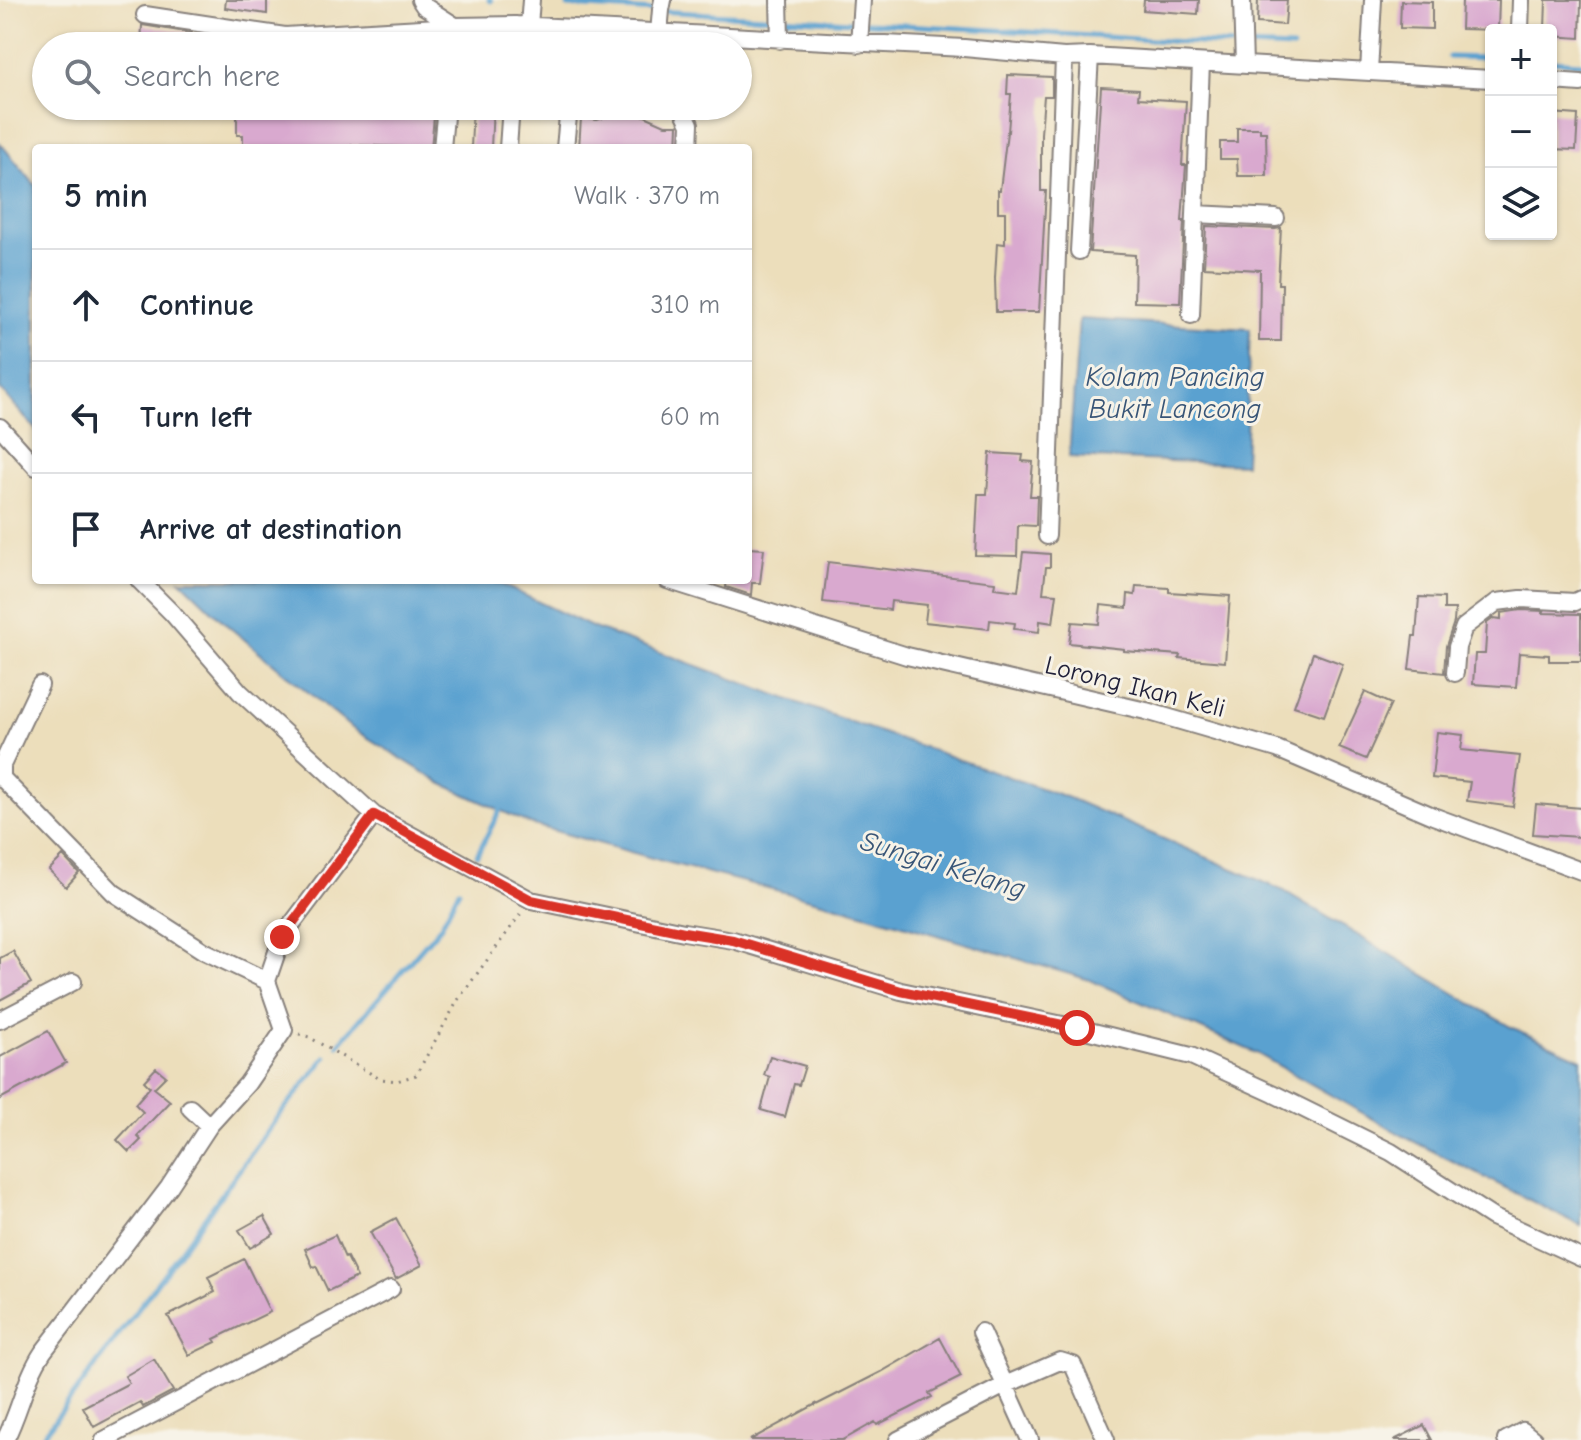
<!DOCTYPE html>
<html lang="en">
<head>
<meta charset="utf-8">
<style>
	body { margin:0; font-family:"Comic Neue",sans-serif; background:#f6f6f7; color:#1f2937 }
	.controls { position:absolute; right:24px; top:24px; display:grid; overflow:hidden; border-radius:8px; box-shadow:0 2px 6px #0004 }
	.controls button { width:72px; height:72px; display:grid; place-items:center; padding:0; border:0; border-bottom:2px solid #e0e1e3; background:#fff; color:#1f2937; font:40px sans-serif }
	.stop { position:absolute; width:24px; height:24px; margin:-18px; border:6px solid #d93025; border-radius:50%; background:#fff }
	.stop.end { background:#d93025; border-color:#fff; box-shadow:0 2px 8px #0008 }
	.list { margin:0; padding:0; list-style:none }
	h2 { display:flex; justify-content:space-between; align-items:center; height:104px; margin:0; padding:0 32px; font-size:34px }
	h2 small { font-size:26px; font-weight:400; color:#747a83 }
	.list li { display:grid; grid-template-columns:52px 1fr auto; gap:24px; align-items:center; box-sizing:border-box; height:112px; padding:0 32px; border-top:2px solid #e0e1e3 }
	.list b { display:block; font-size:30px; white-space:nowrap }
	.list em { font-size:26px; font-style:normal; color:#747a83 }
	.icon { flex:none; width:44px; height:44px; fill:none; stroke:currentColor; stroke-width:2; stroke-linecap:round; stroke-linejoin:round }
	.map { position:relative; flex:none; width:1581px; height:1440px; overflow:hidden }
	.search { position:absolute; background:#fff; box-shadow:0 2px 6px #0004; left:32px; top:32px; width:720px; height:88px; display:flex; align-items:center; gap:20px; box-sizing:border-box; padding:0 28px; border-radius:44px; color:#747a83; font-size:30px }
	.panel { position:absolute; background:#fff; box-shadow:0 2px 6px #0004; left:32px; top:144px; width:720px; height:440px; border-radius:8px }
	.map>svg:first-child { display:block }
</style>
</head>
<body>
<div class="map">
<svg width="1581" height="1440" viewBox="0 0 1581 1440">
	<rect width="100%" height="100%" fill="#f7f3e8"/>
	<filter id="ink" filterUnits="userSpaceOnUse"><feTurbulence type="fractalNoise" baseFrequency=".0125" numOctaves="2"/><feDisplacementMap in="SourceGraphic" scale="16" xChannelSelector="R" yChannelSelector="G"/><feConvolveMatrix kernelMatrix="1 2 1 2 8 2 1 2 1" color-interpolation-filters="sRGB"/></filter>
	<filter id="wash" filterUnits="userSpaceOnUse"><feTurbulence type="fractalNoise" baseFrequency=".006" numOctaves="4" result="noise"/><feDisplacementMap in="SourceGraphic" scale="32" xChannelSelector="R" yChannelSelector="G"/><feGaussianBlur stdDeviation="1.8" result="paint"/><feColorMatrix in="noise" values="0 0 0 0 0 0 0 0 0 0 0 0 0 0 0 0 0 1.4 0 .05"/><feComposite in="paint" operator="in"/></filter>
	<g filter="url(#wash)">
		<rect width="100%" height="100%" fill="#ecdebb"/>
		<path fill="#5aa1d0" stroke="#3e6286" stroke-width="2" d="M0 143 36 186V430L0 389Z
			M1079 319 1250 329 1245 464 1069 457Z
			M180 580H492L594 628 834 716 1069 798 1284 891 1509 1026 1581 1059V1226L1409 1139 1256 1053 1090 980 838 906 666 862 530 824 441 783 349 726 228 626Z"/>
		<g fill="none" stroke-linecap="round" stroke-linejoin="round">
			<path stroke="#5aa1d0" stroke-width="5" d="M489 0 491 1
				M568 6 1012 31 1231 45
				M1246 46 1293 48
				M1449 57 1491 58
				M1551 61 1581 63
				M477 855 500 810
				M338 1045 441 926 459 890
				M40 1440 175 1259 274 1122 326 1057"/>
		</g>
		<g id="blocks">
			<path fill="#d9a9cf" d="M226 0H267V14L225 8Z
				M1144 0H1199L1198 14 1143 10Z
				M1258 0H1287L1285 25 1257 23Z
				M1462 0H1499L1498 30 1461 29Z
				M1546 0H1581L1580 38 1551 36V30H1545Z
				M1401 1 1432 2V29L1400 28Z
				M142 25 192 33V43H190V46H141Z
				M1008 75 1052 77V96H1044L1041 134V191H1046L1039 312H996L995 278 997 243 1005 244V212H998V190H1000L1007 132H1008L1011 94H1007Z
				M1101 87 1139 89 1138 98 1186 101 1182 165H1186L1182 221H1184L1180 303 1134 302 1135 255 1090 252Z
				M237 106H435L431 148 352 145V148H243V135H237Z
				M473 106H493L491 148H471Z
				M1551 113 1578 115 1576 150 1551 149Z
				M628 114 645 116 665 125H678L677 148H579L581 118 597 120 610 116Z
				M1237 128H1260V132H1266L1267 176H1238L1237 159H1220V142H1237Z
				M1206 226 1275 229 1281 228 1278 284H1282L1281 341H1259L1260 270 1204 267Z
				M990 453 1023 455 1022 461 1033 462 1030 496H1037L1036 526 1018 525 1017 556 975 555 978 494H987Z
				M748 548 764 549 760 583H752L751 595 726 587 727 580H748Z
				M1023 552 1050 554V567H1046L1043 593 1057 594 1053 623 1040 621 1039 632 1014 629 1015 623 990 620 989 629 925 622 927 605 891 601 890 610 823 602 828 562 995 582 994 588 1018 591Z
				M1136 586 1169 588V592L1230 596 1225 662 1179 658 1180 655 1124 651V649L1069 643 1072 622 1099 624 1101 605 1127 608 1128 594 1135 595Z
				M1419 597 1444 598V609H1455L1454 622 1446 646 1444 673 1409 669 1413 636H1416Z
				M1521 610 1544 611 1543 613 1581 614V661H1549V655L1519 653 1516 687 1473 684 1475 654H1485L1487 623 1494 618 1501 619V613Z
				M1313 653 1343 664 1324 716 1294 706Z
				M1365 692 1391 704 1366 759 1339 748Z
				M1437 732 1463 735 1461 750 1520 756 1513 807 1467 801 1470 782 1432 778Z
				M1536 804 1581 808 1580 837 1533 834Z
				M63 856 79 873 66 887 49 870Z
				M13 951 31 983 0 1000V958Z
				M48 1031 66 1063 0 1099V1057Z
				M770 1056 805 1066 799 1085 794 1084 785 1117 761 1110 770 1077 764 1075Z
				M156 1068 166 1076 154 1088 170 1101 137 1136 141 1140 129 1152 117 1140 143 1112 135 1104 150 1087 144 1081Z
				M264 1216 274 1234 250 1248 239 1230Z
				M396 1218 422 1265 396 1279 370 1232Z
				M335 1235 345 1258 347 1257 357 1277 328 1291 316 1266 313 1267 305 1249Z
				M244 1259 270 1312 214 1339 216 1342 189 1355 168 1316 215 1292 208 1277Z
				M940 1338 961 1377 929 1393 932 1397 909 1409 877 1425 875 1422 843 1440H750L816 1404V1405L881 1372Z
				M154 1359 173 1391 143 1407 140 1402 94 1427 83 1407 129 1383 125 1376Z
				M1424 1425 1432 1440H1394Z"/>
		</g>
	</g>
	<g filter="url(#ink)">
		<use href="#blocks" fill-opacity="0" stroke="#87807b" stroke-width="2"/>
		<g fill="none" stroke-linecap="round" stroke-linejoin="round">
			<defs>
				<path id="minor" d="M420 0 424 6 455 26 516 25 964 48 1064 57 1090 56 1491 79
					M779 0 780 40
					M1242 0 1244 65
					M145 15 285 36 455 26 453 46
					M529 26 531 0
					M1520 30 1521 0
					M659 33 661 10 663 0
					M859 44 862 0
					M514 46 516 25
					M1369 72 1373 0
					M1551 81 1581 83
					M681 106 690 124 689 148
					M442 148 446 106
					M508 148 511 106
					M565 148 569 106
					M1195 214 1276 218
					M1079 251 1090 56
					M1191 315 1201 63
					M0 427 36 467
					M1047 536 1064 57
					M139 580 172 613 240 692 374 815 531 900 684 932 733 940 901 991 1077 1028 1191 1056 1274 1094 1391 1152 1492 1217 1581 1258
					M667 580 907 656 1146 711 1277 749 1433 816 1581 871
					M1455 673 1457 647 1464 627 1497 602 1521 599 1575 602 1581 599
					M40 685 2 765V778L114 893 204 951 267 981
					M0 1020 73 982
					M190 1108 209 1126
					M981 1332 1030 1440
					M5 1440C20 1411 25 1379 43 1352L169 1187 209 1126 247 1084 284 1030 267 981 282 937 374 815
					M104 1440 391 1289
					M898 1440 1005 1385 1060 1361 1073 1365 1106 1440
					M1506 1440 1523 1431 1534 1440"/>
			</defs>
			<use href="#minor" stroke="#87807b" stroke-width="20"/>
			<path stroke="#87807b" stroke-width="3" stroke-dasharray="2 6" stroke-linecap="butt" d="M299 1034 309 1037 380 1079 397 1081 416 1075 458 1000 522 912"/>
			<use href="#minor" stroke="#fff" stroke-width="16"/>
		</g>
	</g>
	<g fill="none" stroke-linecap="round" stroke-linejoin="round" filter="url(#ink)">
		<path stroke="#d93025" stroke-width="10" d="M282 937 374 815 531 900 684 932 733 940 901 991 1077 1028"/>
	</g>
	<g text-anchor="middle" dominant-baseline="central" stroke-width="6" stroke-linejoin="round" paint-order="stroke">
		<g font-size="26" fill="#22223b" stroke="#f7f3e8">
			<text transform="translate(1135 687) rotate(14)">Lorong Ikan Keli</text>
		</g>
		<g font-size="28" font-style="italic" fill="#385577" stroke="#f7f3e8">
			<text x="1175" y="377">Kolam Pancing<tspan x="1175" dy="32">Bukit Lancong</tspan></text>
			<text transform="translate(943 865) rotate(17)">Sungai Kelang</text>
		</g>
	</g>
</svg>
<div class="controls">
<button>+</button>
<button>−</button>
<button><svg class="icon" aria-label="layers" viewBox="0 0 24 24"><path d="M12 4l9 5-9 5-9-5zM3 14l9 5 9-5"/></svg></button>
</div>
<div class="stop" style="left:1077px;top:1028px"></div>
<div class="stop end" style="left:282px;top:937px"></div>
<div class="search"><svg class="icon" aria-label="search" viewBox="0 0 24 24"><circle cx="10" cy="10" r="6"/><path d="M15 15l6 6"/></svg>Search here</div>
<section class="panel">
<h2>5 min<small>Walk · 370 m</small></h2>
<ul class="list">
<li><svg class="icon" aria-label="ahead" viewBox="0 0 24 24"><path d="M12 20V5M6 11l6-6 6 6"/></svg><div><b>Continue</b></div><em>310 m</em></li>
<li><svg class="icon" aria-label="left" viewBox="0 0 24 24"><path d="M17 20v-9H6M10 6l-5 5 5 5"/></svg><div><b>Turn left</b></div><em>60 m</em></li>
<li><svg class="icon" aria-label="arrive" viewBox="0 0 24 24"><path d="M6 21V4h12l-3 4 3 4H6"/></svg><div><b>Arrive at destination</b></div></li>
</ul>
</section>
</div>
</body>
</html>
